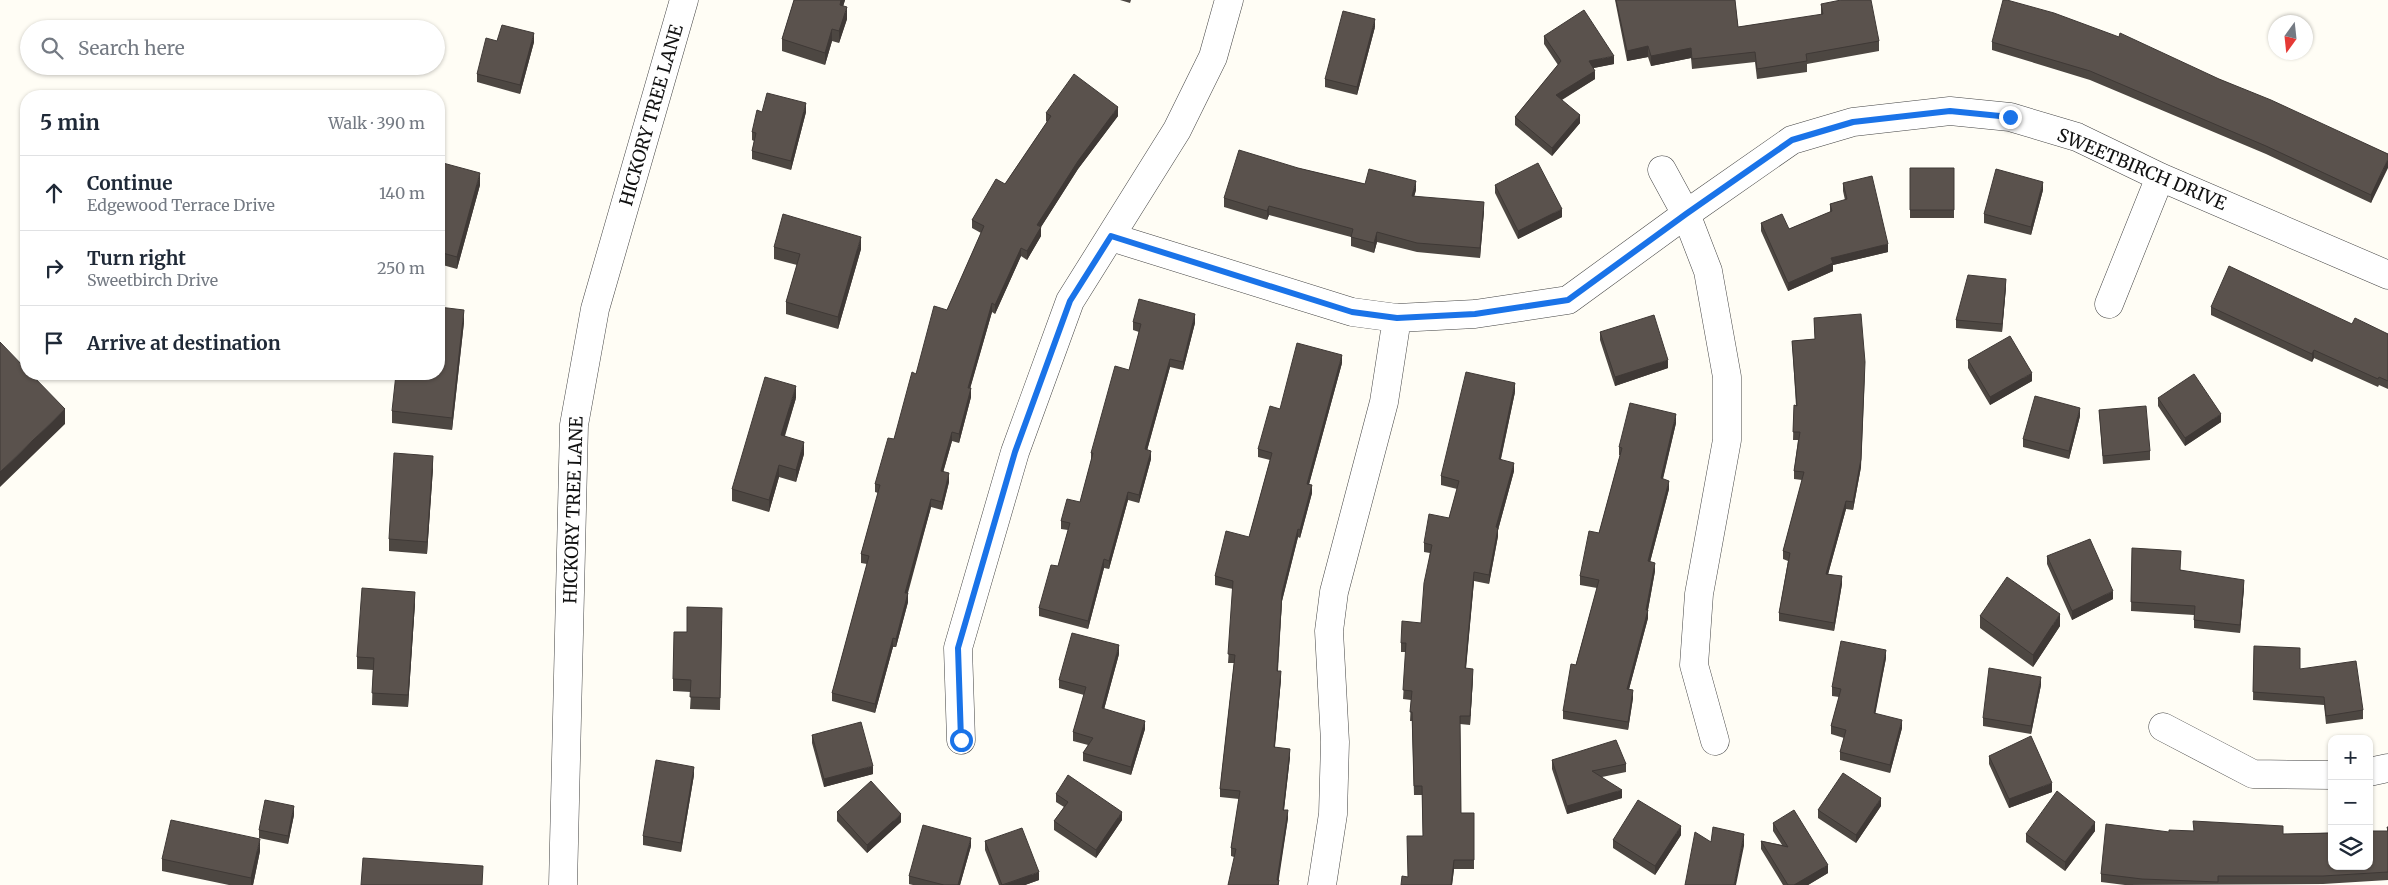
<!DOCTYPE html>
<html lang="en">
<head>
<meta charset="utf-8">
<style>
	body { margin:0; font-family:Merriweather,serif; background:#f6f6f7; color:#1f2937 }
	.controls { position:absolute; right:15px; bottom:15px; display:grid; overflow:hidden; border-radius:10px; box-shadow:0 1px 4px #0004 }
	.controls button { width:45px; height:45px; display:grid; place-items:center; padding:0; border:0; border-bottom:1px solid #e0e1e3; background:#fff; color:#1f2937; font:25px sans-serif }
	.compass { position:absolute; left:2268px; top:15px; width:45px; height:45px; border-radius:50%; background:#fff; box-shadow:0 1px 4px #0004; rotate:195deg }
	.stop { position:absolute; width:15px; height:15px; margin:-11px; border:4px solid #1a73e8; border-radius:50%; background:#fff }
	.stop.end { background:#1a73e8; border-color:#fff; box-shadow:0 1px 5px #0008 }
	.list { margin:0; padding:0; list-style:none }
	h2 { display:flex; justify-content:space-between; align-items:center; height:65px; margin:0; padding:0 20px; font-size:21px }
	h2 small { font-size:16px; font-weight:400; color:#747a83 }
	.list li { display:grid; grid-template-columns:32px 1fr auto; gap:15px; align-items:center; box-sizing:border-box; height:75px; padding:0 20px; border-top:1px solid #e0e1e3 }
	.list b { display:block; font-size:19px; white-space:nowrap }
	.list p { margin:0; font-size:16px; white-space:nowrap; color:#747a83 }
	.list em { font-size:16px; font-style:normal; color:#747a83 }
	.icon { flex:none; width:28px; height:28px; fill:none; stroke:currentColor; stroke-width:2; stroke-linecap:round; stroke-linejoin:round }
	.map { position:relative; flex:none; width:2388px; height:885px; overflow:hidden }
	.search { position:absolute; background:#fff; box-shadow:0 1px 4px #0004; left:20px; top:20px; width:425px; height:55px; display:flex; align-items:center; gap:12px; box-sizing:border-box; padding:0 18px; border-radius:28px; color:#747a83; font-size:19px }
	.panel { position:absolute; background:#fff; box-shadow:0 1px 4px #0004; left:20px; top:90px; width:425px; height:290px; border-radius:20px }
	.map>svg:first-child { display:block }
</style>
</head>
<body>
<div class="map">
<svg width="2388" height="885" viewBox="0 0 2388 885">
	<rect width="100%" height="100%" fill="#fffdf5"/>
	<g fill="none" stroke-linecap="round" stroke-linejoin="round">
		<defs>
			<path id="minor" d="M1662 170 1686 214 1708 271 1727 377V440L1699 594 1694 665 1715 741
				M1111 237 1352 312 1397 318 1475 314 1568 300 1686 214 1792 140 1853 122 1950 111 2010 117 2077 137 2160 177 2388 275
				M2109 304 2160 177
				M2163 727 2253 774 2332 775
				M961 740 958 648 1015 452 1070 301 1177 130 1213 57 1229 0
				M2369 772 2388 768
				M563 885 574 425 595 309 684 0
				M1322 885 1333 814 1335 742 1329 631 1334 592 1384 402 1397 318"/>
		</defs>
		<use href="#minor" stroke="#444" stroke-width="29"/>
		<use href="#minor" stroke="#fff" stroke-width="28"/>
	</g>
	<path fill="#4d4742" d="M794 0H845L843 6 847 19 839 43 832 41 825 65 782 51V39Z
		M1120 0H1131L1130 3Z
		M1615 0H1735L1738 27 1821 15V4L1879 41V51L1807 64V72L1757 79 1755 62 1692 69 1691 58 1651 66 1648 57 1627 61Z
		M1375 27 1357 95 1325 87V79Z
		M1544 36 1614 64 1593 68 1595 79 1562 100 1580 123 1552 156 1515 125V117L1558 65 1544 44Z
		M497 41 534 42 520 94 477 82V74Z
		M1992 42 2219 79 2388 154 2371 203 2266 154 2090 80 1992 50Z
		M762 112H806L791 170 752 159V151L754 141 752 140V132Z
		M1046 113 1118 116 1078 169 1041 227V236L1027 260 1021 256 995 314 992 312 970 388 971 397 959 443 952 441 943 472 949 482 942 510 931 507 908 593V602L896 647H893L875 713 832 701V693L867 564 861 563V554L878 493 875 492V484L894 439 916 374 947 310 981 233 972 228V220L1005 184 1047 122 1046 121Z
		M1298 168 1365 184 1416 190 1414 196 1484 211 1480 258 1417 252 1377 242 1374 253 1351 246V237L1269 215 1267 220 1224 207V198Z
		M1910 168H1954V218H1910Z
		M439 180 480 185 457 269 439 264Z
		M1843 183 1888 252 1833 265V271L1788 291 1761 231V223L1789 229 1830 212V204L1845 200 1843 191Z
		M1495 185 1562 217 1518 239 1495 193Z
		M2043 190 2031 235 1984 223V214Z
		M774 247 861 249 838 329 786 314V302L797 265 774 259Z
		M2006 287 2002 332 1956 328V320Z
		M2211 307 2352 324 2388 334V389L2379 385 2378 387 2314 358 2312 362 2211 315Z
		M1814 318 1861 467 1853 510 1846 509 1828 574 1842 584 1834 631 1779 621V613L1788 561 1783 559V551L1802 480 1794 479V471L1798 440H1793L1794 405 1796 406 1792 341 1815 339Z
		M464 322 452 430 392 423V411L414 375Z
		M1133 322 1195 323 1183 370 1170 367 1147 450 1151 459 1139 503 1128 500 1109 569 1104 568 1088 629 1039 616V608L1058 566 1068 530 1061 529V521L1080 502 1091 461V453L1129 370 1139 332 1133 330Z
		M1600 332 1668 368 1615 386 1600 340Z
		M1968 360 2032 381 1990 405 1968 368Z
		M1342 363 1309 484 1312 493 1300 538 1298 537 1282 601 1278 671 1281 679 1275 747 1290 757 1284 810 1288 818 1278 880 1279 885 1234 857 1231 856V848L1239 799 1220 797V789L1234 663H1228L1233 589 1215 585V576L1249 537 1270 460 1258 457V449L1280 409Z
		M1515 392 1501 459 1514 471 1498 530V536L1489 584 1474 581 1466 669 1473 678 1470 725 1460 724 1461 813H1474V869H1454L1452 885H1401L1408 877 1423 836 1422 795H1414L1412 721H1410L1411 700 1403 699 1406 652H1401V643L1421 623 1430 553 1424 552V543L1449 518 1457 489 1441 485V476Z
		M796 398 785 436 804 454 796 482 779 477 769 512 732 501V489Z
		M2158 398 2221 422 2185 446 2158 406Z
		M2099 410 2150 451V460L2103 464Z
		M2080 416 2069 459 2023 447V439Z
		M1676 423 1663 479 1669 489 1650 562 1655 571 1648 610V618L1629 689 1633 698 1628 730 1563 719V711L1597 588 1580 585V576L1599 533 1620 455H1619V447Z
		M433 468 427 554 389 551V539Z
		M2132 548 2181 570 2244 588 2240 633 2194 628V615L2131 611Z
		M2047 556 2113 599 2072 620 2047 564Z
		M415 603 408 707 372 705 373 670 357 669V657Z
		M1980 616 2060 626 2033 667 1980 628Z
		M722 620 720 710 690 709 691 692 673 691V679Z
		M2254 646 2300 669 2363 710V719L2326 724 2324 705 2253 700Z
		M1119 654 1104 709 1145 729 1131 775 1083 761V753L1088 745 1073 741V732L1084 695 1059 688V680Z
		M1886 658 1875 713 1902 728 1890 773 1840 760V752L1844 738 1831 734V726L1839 697 1832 696V687Z
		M2041 685 2031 734 1983 726V718Z
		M812 735 873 774 824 787 812 743Z
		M1989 756 2052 792 2009 808 1989 764Z
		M1552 760 1626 764V772L1602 777 1622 798 1567 814 1552 769Z
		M694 775 681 852 643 845V836Z
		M1056 794 1122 820 1096 858 1054 830V821L1064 807 1056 802Z
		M1881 806 1856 843 1818 818V810Z
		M837 812 901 822 867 853 837 821Z
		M294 815 288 844 259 838V830Z
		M1773 823 1828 873 1808 885H1783L1761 849V841L1782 845 1773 831Z
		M2387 827H2388V880L2323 884 2125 885 2101 882V874L2169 832 2193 831 2283 834 2387 831Z
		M2095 831 2065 871 2026 842V834Z
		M1681 835 1655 875 1613 848V840Z
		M985 841 1039 880 1025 885H999L985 850Z
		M971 846 960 885H913L909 884V876Z
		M260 851 253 885H229L162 871V859Z"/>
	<path fill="#3f3936" d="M841 0H845L840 17V5Z
		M847 7V19L839 43V31Z
		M1375 19V27L1357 95V87Z
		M832 29V41L825 65V53Z
		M534 33V42L520 94V85Z
		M1648 46V57L1627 61V51Z
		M1691 48V58L1651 66V56Z
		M1614 56V64L1589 69V61Z
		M1595 71V79L1556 103V95Z
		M806 103V112L791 170V161Z
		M1118 107V116L1078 169 1041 227V236L1027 260V251L1037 225 1078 161Z
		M1580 115V123L1552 156V148Z
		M2388 159V168L2371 203V195Z
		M480 173V185L457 269V257Z
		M1416 181V190L1412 205V196Z
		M2043 182V190L2031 235V227Z
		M1484 202V211L1480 258V248Z
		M1269 206V215L1267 220V211Z
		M1562 209V217L1518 239V231Z
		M1377 232V242L1374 253V243Z
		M861 237V249L838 329V317Z
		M1888 244V252L1833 265V271L1788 291V283L1831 258Z
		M1021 248V256L995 314V305Z
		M2006 279V287L2002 332V324Z
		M992 303V312L968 396V388Z
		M464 310V322L452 430V418Z
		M1195 314V323L1183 370V362Z
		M2314 350V358L2312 362V354Z
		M1342 355V363L1307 492V484Z
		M1170 359V367L1145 458V449Z
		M1668 360V368L1615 386V377Z
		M1865 370 1861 467 1853 510V502Z
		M2032 373V381L1990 405V397Z
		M1515 383V392L1499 467V459Z
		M796 386V398L781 447V435Z
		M971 388V397L959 443V434Z
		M2080 408V416L2069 459V451Z
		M65 409V424L0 487V472Z
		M1676 414V423L1661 486V478Z
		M2221 414V422L2185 446V438Z
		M952 432V441L941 480V471Z
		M804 442V454L796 482V470Z
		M1151 451V459L1139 503V495Z
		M433 456V468L427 554V542Z
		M1514 463V471L1498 530V536L1489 584V575L1496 527Z
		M779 465V477L769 512V500Z
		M949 473V482L942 510V502Z
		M1669 481V489L1648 570V561Z
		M1312 485V493L1300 538V530Z
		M1128 492V500L1109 569V561Z
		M931 499V507L905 601V593Z
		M1846 501V509L1826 582V574Z
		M1298 529V537L1282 601 1277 679 1282 593Z
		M1104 559V568L1088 629V621Z
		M1655 563V571L1647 615 1648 610V618L1627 697V689L1646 610Z
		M1474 572V581L1465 677V668Z
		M1842 576V584L1834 631V623Z
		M2244 580V588L2240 633V625Z
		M2113 591V599L2072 620V611Z
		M415 592V603L408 707V695Z
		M908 593V602L896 647V639Z
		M2060 614V626L2033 667V655Z
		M893 638V647L875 713V704Z
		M1119 645V654L1102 717V708Z
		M1886 650V658L1874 721V713Z
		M1473 669V678L1470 725V716Z
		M1281 671V679L1274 755V747Z
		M2041 677V685L2031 734V726Z
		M1633 690V698L1628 730V722Z
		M1902 720V728L1890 773V765Z
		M1145 721V729L1131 775V767Z
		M1290 749V757L1283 818V810Z
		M873 766V774L824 787V779Z
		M694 767V775L681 852V843Z
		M2052 783V792L2009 808V799Z
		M1622 790V798L1567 814V806Z
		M1881 798V806L1856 843V835Z
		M294 806V815L288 844V836Z
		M1288 810V818L1278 885 1277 880Z
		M1122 812V820L1096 858V850Z
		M901 814V822L867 853V845Z
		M2095 822V831L2065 871V862Z
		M1681 826V835L1655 875V866Z
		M1744 834V846L1736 885H1734Z
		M971 838V846L960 885H958Z
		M260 839V851L253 885H251V878Z
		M1454 860V869L1452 885H1451Z
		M1828 865V873L1808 885H1794Z
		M1039 872V880L1025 885H1004Z"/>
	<path fill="#5a524d" stroke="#3f3936" d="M794 0H841L840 5 847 7 839 31 832 29 825 53 782 39Z
		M1616 0H1735L1738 27 1823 14 1821 4 1841 0H1871L1879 41 1806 54 1807 61 1757 69 1755 52 1692 59 1691 48 1651 56 1648 46 1627 51Z
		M2003 0H2007L2054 13 2119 37 2120 33 2219 79 2271 100 2388 154V159L2371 195 2266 146 2090 71 1992 42Z
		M1584 10 1614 56 1589 61 1595 71 1556 95 1580 115 1552 148 1515 117 1561 61 1544 36Z
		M1343 11 1375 19 1357 87 1325 79Z
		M502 25 534 33 520 85 477 74 486 38 497 41Z
		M1074 74 1118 107 1078 161 1037 225 1041 227 1027 251 1021 248 995 305 992 303 968 388H971L959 434 952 432 941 471 949 473 942 502 931 499 905 593H908L896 639 893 638 875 704 832 693 869 556 861 554 880 485 875 484 888 438 894 439 912 372 916 374 934 306 947 310 984 226 972 220 996 179 1005 184 1051 116 1046 113Z
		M767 93 806 103 791 161 752 151 756 133 752 132 757 110 762 112Z
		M1239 150 1298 168 1365 184 1369 169 1416 181 1412 196 1484 202 1480 248 1417 243 1377 232 1374 243 1351 237 1353 229 1269 206 1267 211 1224 198Z
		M443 163 480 173 457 257 439 252V180Z
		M1538 163 1562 209 1518 231 1495 185Z
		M1910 168H1954V210H1910Z
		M1996 169 2043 182 2031 227 1984 214Z
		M1872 176 1888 244 1831 258 1833 263 1788 283 1761 223 1782 214 1789 229 1832 211 1830 204 1847 199 1843 183Z
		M783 214 861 237 838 317 786 302 800 254 774 247Z
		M2229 266 2352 324 2355 318 2388 334V381L2379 377 2378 379 2314 350 2312 354 2211 307Z
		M1968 275 2006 279 2002 324 1956 320Z
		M1139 299 1195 314 1183 362 1170 359 1145 449 1151 451 1139 495 1128 492 1109 561 1104 559 1088 621 1039 608 1051 565 1058 566 1070 523 1061 521 1067 499 1080 502 1093 453H1091L1115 366 1129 370 1141 324 1133 322Z
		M439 307 464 310 452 418 392 411 396 374 414 375V374H439Z
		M1861 314 1865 362 1861 459 1853 502 1846 501 1826 574 1842 576 1834 623 1779 613 1790 553 1783 551 1804 472 1794 471 1800 432H1793L1794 405 1797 406 1792 341 1815 339 1814 318Z
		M1654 315 1668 360 1615 377 1600 332Z
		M2010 336 2032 373 1990 397 1968 360Z
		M0 342 26 369V374H31L65 409 0 472Z
		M1297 343 1342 355 1307 484 1312 485 1300 530 1298 529 1282 593 1277 671H1281L1274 747 1290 749 1283 810H1288L1277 880H1279L1278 885H1228L1236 849 1231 848 1240 791 1220 789 1235 655 1228 654 1233 581 1215 576 1226 531 1249 537 1272 453 1258 449 1270 406 1280 409Z
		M1466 372 1515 383 1499 459 1514 463 1496 527 1498 528 1489 575 1474 572 1465 668 1473 669 1470 716H1460L1461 813H1474V860H1454L1451 885H1401L1402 876 1408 877 1407 836H1423L1422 786H1414L1412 712H1410L1412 691 1403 690 1406 643H1401L1402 621 1421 623 1424 583 1432 545 1424 543 1429 514 1449 518 1459 481 1441 476Z
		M2194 374 2221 414 2185 438 2158 398Z
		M765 377 796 386 781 435 804 442 796 470 779 465 769 500 732 489Z
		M2035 396 2080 408 2069 451 2023 439Z
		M1630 403 1676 414 1661 478 1669 481 1648 561 1655 563 1646 610H1648L1627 689 1633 690 1628 722 1563 711 1571 664 1576 665 1599 580 1580 576 1589 531 1599 533 1622 448 1619 447Z
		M2146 406 2150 451 2103 456 2099 410Z
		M394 453 433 456 427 542 389 539Z
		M2090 539 2113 591 2072 611 2047 556Z
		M2132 548 2181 551 2180 570 2244 580 2240 625 2194 620 2195 606 2131 602Z
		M2007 577 2060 614 2033 655 1980 616Z
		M362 588 415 592 408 695 372 693 374 658 357 657Z
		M687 607 722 608 720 698 690 697 691 680 673 679 674 632H687Z
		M1072 633 1119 645 1102 708 1145 721 1131 767 1083 753 1093 738 1073 732 1086 687 1059 680Z
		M1841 641 1886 650 1874 713 1902 720 1890 765 1840 752 1846 730 1831 726 1841 689 1832 687Z
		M2254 646 2300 648V669L2356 661 2363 710 2326 716 2324 697 2253 692Z
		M1989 668 2041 677 2031 726 1983 718Z
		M861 722 873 766 824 779 812 735Z
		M2031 736 2052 783 2009 799 1989 756Z
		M1616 740 1626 764 1592 771 1622 790 1567 806 1552 760Z
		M656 760 694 767 681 843 643 836Z
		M1843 773 1881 798 1856 835 1818 810Z
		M1068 775 1122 812 1096 850 1054 821 1068 802 1056 794Z
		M871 781 901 814 867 845 837 812Z
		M2057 791 2095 822 2065 862 2026 834Z
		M265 800 294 806 288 836 259 830Z
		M1638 800 1681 826 1655 866 1613 840Z
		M1794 810 1828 865 1794 885H1788L1761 841 1788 847 1773 823Z
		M171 820 260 839 251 878 162 859Z
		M2193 821 2283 826V834L2332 833V866H2369V831H2388L2387 827H2388V872L2323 876H2218V882L2142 879 2101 874 2106 824 2169 832V830L2194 831Z
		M923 825 971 838 958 885H944L909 876Z
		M1713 827 1744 834 1734 885H1685L1695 832 1711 842Z
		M1022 828 1039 872 1002 885 985 841Z
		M363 858 483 866 482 885H361Z"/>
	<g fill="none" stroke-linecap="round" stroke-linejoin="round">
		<path stroke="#1a73e8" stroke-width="6" d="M961 740 958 648 1015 452 1070 301 1111 236 1352 312 1397 318 1475 314 1568 300 1686 214 1792 140 1853 122 1950 111 2010 117"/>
	</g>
	<g text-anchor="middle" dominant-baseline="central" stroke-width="5" stroke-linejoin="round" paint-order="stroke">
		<g font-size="18" fill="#111" stroke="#fff">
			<text transform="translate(651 115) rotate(-74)">HICKORY TREE LANE</text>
			<text transform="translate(2142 169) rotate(23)">SWEETBIRCH DRIVE</text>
			<text transform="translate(573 510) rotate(-88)">HICKORY TREE LANE</text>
		</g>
	</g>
</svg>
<div class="controls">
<button>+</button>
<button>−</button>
<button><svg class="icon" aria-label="layers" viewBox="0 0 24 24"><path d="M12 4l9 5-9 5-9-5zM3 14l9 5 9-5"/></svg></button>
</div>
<svg class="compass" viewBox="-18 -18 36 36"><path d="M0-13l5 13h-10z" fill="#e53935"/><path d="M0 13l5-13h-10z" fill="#747a83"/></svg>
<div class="stop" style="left:961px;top:740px"></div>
<div class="stop end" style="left:2010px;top:117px"></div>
<div class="search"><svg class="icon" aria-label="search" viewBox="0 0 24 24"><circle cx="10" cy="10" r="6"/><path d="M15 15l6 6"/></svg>Search here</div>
<section class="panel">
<h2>5 min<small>Walk · 390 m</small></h2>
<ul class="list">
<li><svg class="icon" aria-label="ahead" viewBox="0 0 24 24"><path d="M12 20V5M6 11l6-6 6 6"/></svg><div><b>Continue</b><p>Edgewood Terrace Drive</p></div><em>140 m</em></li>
<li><svg class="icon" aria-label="right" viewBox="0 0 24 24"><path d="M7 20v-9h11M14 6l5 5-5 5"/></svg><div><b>Turn right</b><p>Sweetbirch Drive</p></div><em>250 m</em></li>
<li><svg class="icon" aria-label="arrive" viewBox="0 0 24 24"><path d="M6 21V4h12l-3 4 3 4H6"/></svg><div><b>Arrive at destination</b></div></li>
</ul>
</section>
</div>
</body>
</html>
